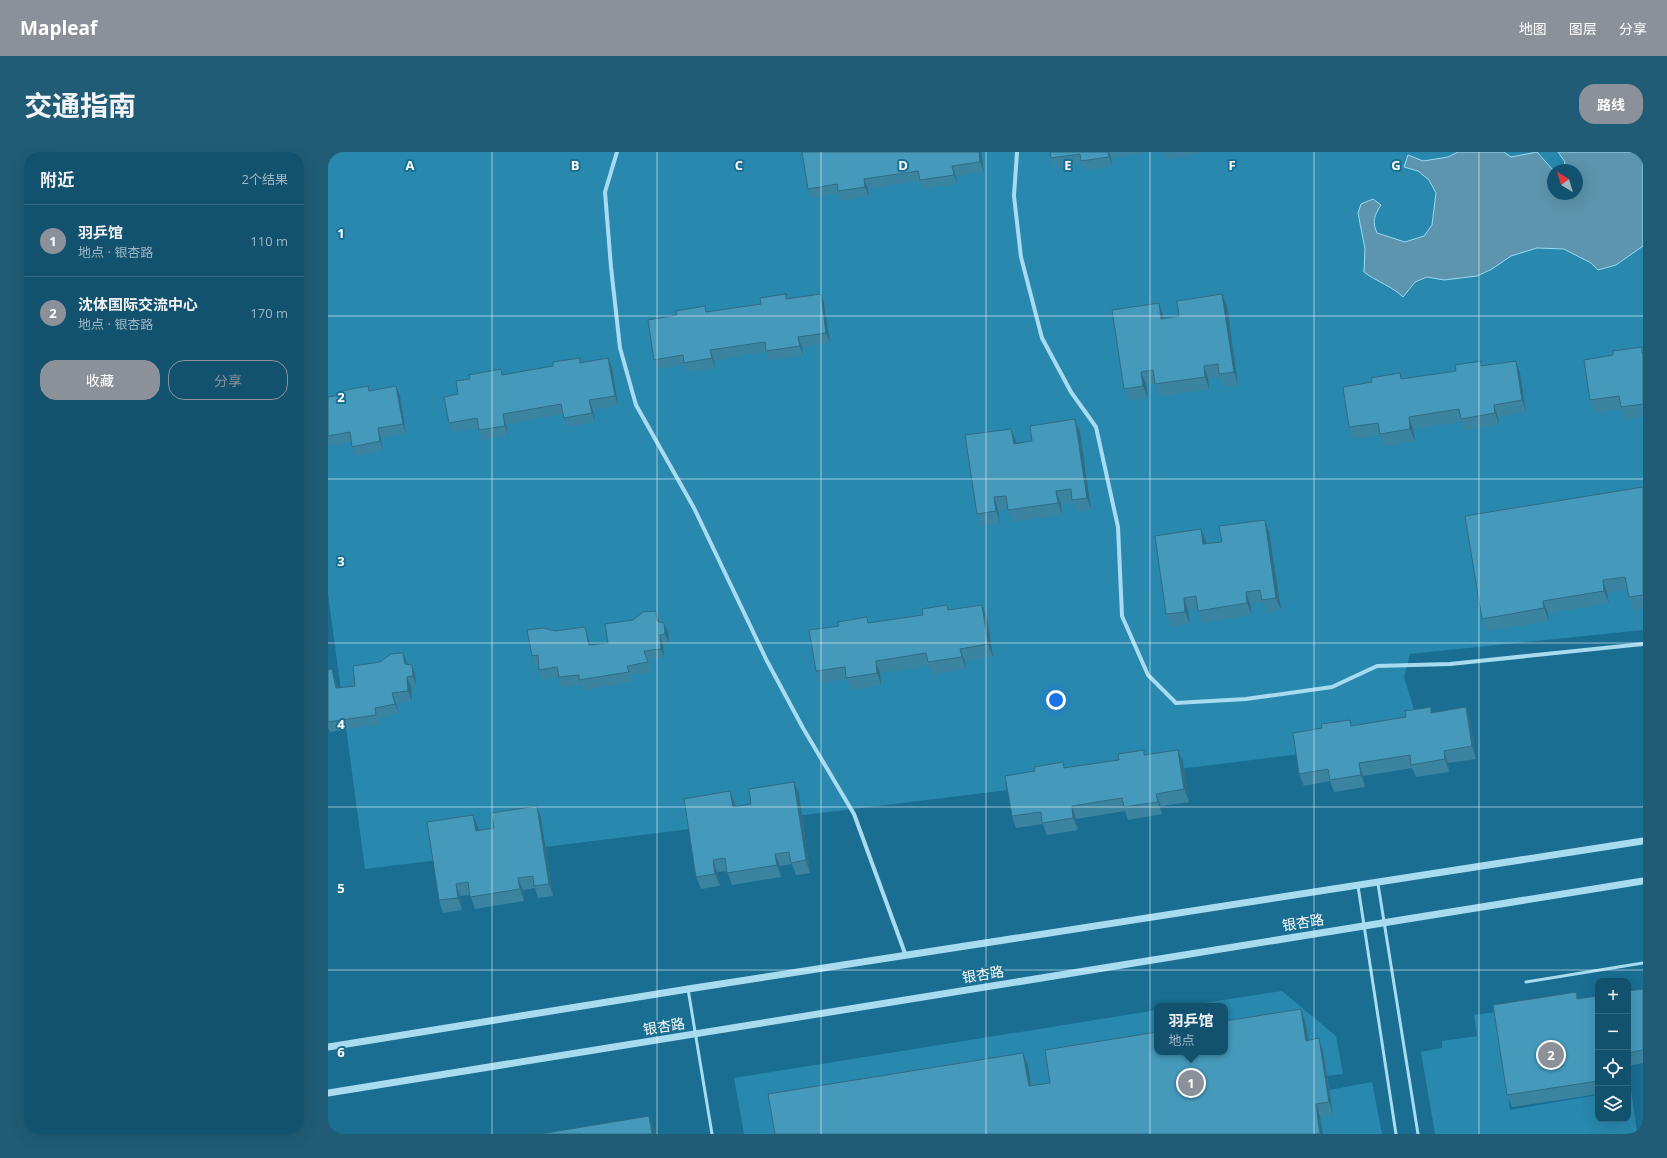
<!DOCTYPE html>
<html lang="zh">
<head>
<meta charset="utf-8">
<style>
	body { margin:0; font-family:"Open Sans","Noto Sans SC",sans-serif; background:#205c76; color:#f1f3f6 }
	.controls { position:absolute; right:12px; bottom:12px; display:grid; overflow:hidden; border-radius:8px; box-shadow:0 4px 16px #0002 }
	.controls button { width:36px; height:36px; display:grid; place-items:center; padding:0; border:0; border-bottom:1px solid #326981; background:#13526e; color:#f1f3f6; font:20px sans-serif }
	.compass { position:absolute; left:1219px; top:12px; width:36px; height:36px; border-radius:50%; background:#13526e; box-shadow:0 4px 16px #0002; rotate:322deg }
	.you { position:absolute; left:728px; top:548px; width:14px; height:14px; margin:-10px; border:3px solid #fff; border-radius:50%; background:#1a73e8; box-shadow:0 0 0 6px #1a73e833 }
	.badge { display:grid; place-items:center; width:26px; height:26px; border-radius:50%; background:#8c9099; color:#fff; font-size:13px; font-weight:700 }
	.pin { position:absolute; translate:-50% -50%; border:2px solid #fff; box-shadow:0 1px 4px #0006 }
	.popup { position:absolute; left:826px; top:851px; width:74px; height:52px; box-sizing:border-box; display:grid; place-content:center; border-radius:8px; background:#13526e; filter:drop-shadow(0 1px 3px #0005); font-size:13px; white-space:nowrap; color:#9db6c2 }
	.popup b { font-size:15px; color:#f1f3f6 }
	.popup::after { content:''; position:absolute; left:50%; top:100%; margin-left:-8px; border:8px solid transparent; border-top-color:#13526e }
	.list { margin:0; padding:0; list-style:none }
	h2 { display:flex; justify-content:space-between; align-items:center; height:52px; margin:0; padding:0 16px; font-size:17px }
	h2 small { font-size:13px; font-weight:400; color:#9db6c2 }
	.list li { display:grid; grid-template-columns:26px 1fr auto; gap:12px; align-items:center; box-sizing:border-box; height:72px; padding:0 16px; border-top:1px solid #326981 }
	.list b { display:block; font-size:15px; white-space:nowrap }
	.list p { margin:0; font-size:13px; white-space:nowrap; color:#9db6c2 }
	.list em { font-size:13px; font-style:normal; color:#9db6c2 }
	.actions { display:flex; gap:8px; padding:12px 16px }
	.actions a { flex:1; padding:9px 0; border:1px solid #8c9099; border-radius:16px; text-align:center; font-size:14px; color:#8c9099 }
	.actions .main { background:#8c9099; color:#fff }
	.icon { flex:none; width:22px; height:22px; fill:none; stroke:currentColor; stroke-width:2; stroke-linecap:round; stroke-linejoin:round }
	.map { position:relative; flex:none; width:1315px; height:982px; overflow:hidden; border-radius:16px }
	header { display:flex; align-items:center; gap:24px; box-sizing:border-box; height:56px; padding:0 20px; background:#8c9099; color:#fff }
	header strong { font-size:19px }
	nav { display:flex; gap:22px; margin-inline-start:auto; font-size:14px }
	.intro { display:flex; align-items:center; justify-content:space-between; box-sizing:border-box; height:96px; padding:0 24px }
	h1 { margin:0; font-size:28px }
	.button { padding:10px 18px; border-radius:16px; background:#8c9099; color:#fff; font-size:14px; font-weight:700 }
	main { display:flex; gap:24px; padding:0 24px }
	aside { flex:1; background:#13526e; border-radius:16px; box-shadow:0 4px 16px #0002 }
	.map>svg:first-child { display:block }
</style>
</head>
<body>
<header>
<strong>Mapleaf</strong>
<nav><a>地图</a><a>图层</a><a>分享</a></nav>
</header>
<div class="intro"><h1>交通指南</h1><a class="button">路线</a></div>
<main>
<aside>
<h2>附近<small>2个结果</small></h2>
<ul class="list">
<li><span class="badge">1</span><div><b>羽乒馆</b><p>地点 · 银杏路</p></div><em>110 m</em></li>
<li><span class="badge">2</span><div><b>沈体国际交流中心</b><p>地点 · 银杏路</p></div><em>170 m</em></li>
</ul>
<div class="actions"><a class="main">收藏</a><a>分享</a></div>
</aside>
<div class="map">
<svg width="1315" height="982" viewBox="0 0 1315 982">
	<rect width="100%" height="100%" fill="#196e92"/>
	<path fill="#2888ae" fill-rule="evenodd" d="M0 0H1315V478L1082 502 1076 525 1095 587 37 717 0 442ZM1225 18H1249V42H1225Z
		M954 839 1008 884 1015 922 999 924 1001 938 1044 930 1054 982H416L406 926 829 858V900H897V854H856Z
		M1169 860 1182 958 1270 943V967H1300V938H1303L1309 980 1298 982H1107L1093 900 1114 896V889L1149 884 1146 863Z"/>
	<path fill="#5c95ad" stroke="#9bdaf2" d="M1130 0H1176L1183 5 1209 0 1225 18V42H1249V18H1234L1237 10 1230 0H1315V94L1288 113 1270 118 1263 111 1236 97 1209 96 1183 104 1164 117 1149 124 1116 128 1099 125 1087 130 1075 145C1064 134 1049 130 1036 120L1037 97 1030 61 1033 52 1045 47 1053 53C1046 64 1044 69 1049 81L1077 90 1096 84 1104 73 1108 41 1101 28 1090 19 1076 15 1080 3 1095 9 1120 5Z"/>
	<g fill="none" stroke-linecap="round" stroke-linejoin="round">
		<path stroke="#a8dbf0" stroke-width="3" d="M1050 732 1090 982
			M1030 734 1068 982
			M1198 830 1315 811
			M360 837 384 982"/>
		<path stroke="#a8dbf0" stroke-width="4" d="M289 0 277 40 283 115 292 196 308 253 366 356 439 509 475 576 526 662 578 804
			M689 0 686 44 693 105 714 186 743 240 768 275 790 375 794 464 820 523 848 551 918 547 1004 535 1049 514 1122 512 1315 492"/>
		<path stroke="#a8dbf0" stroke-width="7" d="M0 895 360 837 1315 689
			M0 941 1315 729"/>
	</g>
	<path fill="#3b84a1" d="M653 0 656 19 628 24 629 32 595 37 592 29 540 37 541 44 513 49 511 42 483 46 480 37Z
		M722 0H824L783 6 784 14 757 18 754 11 726 16 723 6Z
		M836 0H872V2L839 7Z
		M458 142 459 147 493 142 496 151 502 191 474 195 475 203 441 209 438 200 386 208 387 216 359 220 357 213 329 217 326 208 349 163 377 154 379 160 433 152Z
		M894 142 899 154 910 233 896 235 892 225 880 226 881 237 832 245 827 231 818 232 820 246 801 249 796 237 831 151 835 166 851 164Z
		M1315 198V265L1298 268 1294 257 1267 261 1262 248 1285 203Z
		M280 206 284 215 290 253 265 258 267 270 239 275 236 266 235 262 178 272 180 283 154 288 151 276 124 280 121 271 130 242 142 227 173 217 175 223Z
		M1188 209 1192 221 1198 260 1170 265 1171 273 1137 279 1134 270 1085 277 1087 289 1056 294 1052 283 1026 287 1021 275 1044 230 1072 221 1074 227Z
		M68 234 72 244 78 282 53 286 55 299 27 304 24 295 23 290 0 294V245Z
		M747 267 752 280 763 358 749 360 745 350 733 352 734 363 685 370 680 356 670 358 672 371 654 374 649 362 683 277 688 292 704 289Z
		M1315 335V456L1305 458 1301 445 1299 438 1279 441 1281 451 1220 461 1221 469 1158 479 1154 467Z
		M937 368 941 380 953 458 938 461 935 450 922 452 924 463 874 471 870 457 860 458 862 472 843 475 838 462 878 389V392L894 390Z
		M619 453 621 458 659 465 665 505 637 509 638 517 604 523 601 514 552 521 553 533 523 538 519 527 492 531 488 519 511 474 541 471 595 463Z
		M331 468V470L336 471 340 480 341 491 335 493 336 506 320 508 324 520 303 523 305 530 255 538 253 533 234 535 230 525 214 528 211 518V513L207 514 204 504 227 479 257 475 260 485 262 493 280 491Z
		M79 511V512L84 513 87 522 88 534 83 535 84 549 68 551 71 562 50 566 52 572 2 580 0 575V518L7 527 9 536 27 534Z
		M1138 555 1142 568 1148 607 1120 611 1121 620 1088 625 1084 616 1035 624 1037 635 1006 640 1002 629 976 634 971 622 994 576 1024 574Z
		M817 603 855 610 861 650 833 654 834 662 800 668 797 659 748 667 750 678 719 683 715 672 688 676 684 664 737 616Z
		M466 630 471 642 482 721 468 723 464 712 452 714 453 725 404 733 399 719 389 720 392 734 373 737 368 725 407 652V654L423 652Z
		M213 666 225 744 210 746 207 736 195 738 196 749 147 757 142 743 132 744 134 758 115 761 111 748 150 675V678Z
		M1315 837V911L1300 914V839Z
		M1248 840 1250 847 1270 844V942L1184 955 1179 943Z
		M973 857 977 869 980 888 991 886 995 899 1005 963 992 965 447 982 695 901 700 913 703 934 722 931Z"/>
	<path fill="#306c83" d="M651 0H653L656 19 652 10Z
		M780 0H781L783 6 784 14 781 5Z
		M624 14 628 24 629 32 626 23Z
		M536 27 540 37 541 44 537 35Z
		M493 142 496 151 502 191 498 181Z
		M894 142 899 154 910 233 906 220Z
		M831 151 835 163 837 179 833 167Z
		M470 185 474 195 475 203 472 194Z
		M382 198 386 208 387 216 384 206Z
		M280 206 284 215 290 253 287 244Z
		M1188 209 1192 221 1198 260 1194 248Z
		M876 214 880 226 881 237 877 225Z
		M813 220 818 232 820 246 815 234Z
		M68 234 72 244 78 282 75 272Z
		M261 248 265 258 267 270 264 261Z
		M1166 253 1170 265 1171 273 1167 261Z
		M175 262 178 272 180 283 177 274Z
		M1081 265 1085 277 1087 289 1082 277Z
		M747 267 752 280 763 358 759 346Z
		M50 276 53 286 55 299 52 289Z
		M683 277 688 289 690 304 686 292Z
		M728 339 733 352 734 363 730 351Z
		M666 345 670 358 672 371 668 359Z
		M937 368 941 380 953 458 948 446Z
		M873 377 878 389 880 405 875 392Z
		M1275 428 1279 441 1281 451 1276 439Z
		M918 440 922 452 924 463 919 451Z
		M856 446 860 458 862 472 857 460Z
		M1215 449 1220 461 1221 469 1216 456Z
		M654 453 659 465 665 505 660 492Z
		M328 459 331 468 333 479 329 469Z
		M336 471 340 480 341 491 337 482Z
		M257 475 260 485 264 503 261 493Z
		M332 483 335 493 336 506 333 497Z
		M632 497 637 509 638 517 634 505Z
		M75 501 79 511 80 522 77 512Z
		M548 509 552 521 553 533 549 521Z
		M84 513 87 522 88 534 85 524Z
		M4 517 7 527 12 545 8 536Z
		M79 525 83 535 84 549 80 539Z
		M64 541 68 551 71 562 67 552Z
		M1138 555 1142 568 1148 607 1144 594Z
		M850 598 855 610 861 650 856 637Z
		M1116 599 1120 611 1121 620 1117 607Z
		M1031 611 1035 624 1037 635 1033 623Z
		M466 630 471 642 482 721 478 708Z
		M402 639 407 652 409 667 405 655Z
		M828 642 833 654 834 662 830 650Z
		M209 654 213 666 225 744 221 732Z
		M744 654 748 667 750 678 745 666Z
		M145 663 150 675 152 691 148 679Z
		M447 702 452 714 453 725 449 713Z
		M385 708 389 720 392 734 387 722Z
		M190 726 195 738 196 749 192 737Z
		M128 732 132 744 134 758 130 746Z
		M973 857 977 869 983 901 978 889Z
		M991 886 995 899 1005 963 1001 950Z
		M695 901 700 913 705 947 701 934Z
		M988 952 992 965 995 982H992Z
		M321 964 326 976 327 982H324Z"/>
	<path fill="#459abb" stroke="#306c83" d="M474 0H651L652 10 624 14 626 23 592 28 590 19 536 27 537 35 510 39 509 32 480 37Z
		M722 0H780L781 5 753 9 752 2 723 6Z
		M458 142V147L493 142 498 181 470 185 472 194 438 199 437 190 382 198 384 206 356 211 355 203 326 208 320 168 349 163 348 159 377 154 378 160 433 152 432 146Z
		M894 142 906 220 891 222 890 212 876 214 877 225 827 232 825 218 813 220 815 234 796 237 784 158 831 151 833 167 851 164 849 149Z
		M1314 195V201H1315V252L1293 255 1291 244 1262 248 1256 208 1285 203V199Z
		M252 206V211L280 206 287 244 261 248 264 261 236 266 233 252 175 262 177 274 151 278 149 266 121 271 116 245 130 242 128 229 142 227 141 223 173 217 174 223 225 214V210Z
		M1153 209V214L1188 209 1194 248 1166 253 1167 261 1133 267 1131 257 1081 265 1082 277 1052 282 1050 271 1021 275 1015 235 1044 230 1043 226 1072 221 1073 227 1128 219 1127 213Z
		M40 234 41 239 68 234 75 272 50 276 52 289 24 295 22 280 0 284V245L13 243V239Z
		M747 267 759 346 744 348 743 337 728 339 730 351 680 358 678 344 666 345 668 359 649 362 637 283 683 277 686 292 704 289 702 274Z
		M1315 335V443L1301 445 1297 425 1275 428 1276 439 1215 449 1216 456 1154 467 1137 364Z
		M937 368 948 446 934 448 932 438 918 440 919 451 870 459 868 444 856 446 857 460 838 462 827 384 873 377 875 392 894 390 891 374Z
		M619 453 620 458 654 453 660 492 632 497 634 505 600 510 598 501 548 509 549 521 518 526 517 515 488 519 481 478 511 474 510 470 539 465 540 471 595 463 594 457Z
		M328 459 329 469 336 471 337 482 332 483 333 497 316 499 320 510 299 514 301 520 251 528V523L231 525 229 515 211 518 210 503 204 504 199 478 215 476 227 479 257 475 261 493 280 491 277 472 305 468 315 460Z
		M75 501 77 512 84 513 85 524 79 525 80 539 64 541 67 552 47 556 48 563 0 570V518L4 517 8 536 27 534 25 514 52 510 63 502Z
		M1103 555V561L1138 555 1144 594 1116 599 1117 607 1083 613 1082 603 1031 611 1033 623 1002 628 1000 617 971 622 965 581 994 576 993 572 1022 568 1023 574 1078 565 1077 559Z
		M816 598V603L850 598 856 637 828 642 830 650 796 655 794 646 744 654 745 666 714 671 713 660 684 664 677 624 707 619 706 615 735 610 736 616 791 608 790 602Z
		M466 630 478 708 463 711 461 700 447 702 449 713 399 721 397 706 385 708 387 722 368 725 356 647 402 639 405 655 423 652 421 637Z
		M209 654 221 732 206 734 205 724 190 726 192 737 142 745 140 730 128 732 130 746 111 748 99 670 145 663 148 679 166 676 163 661Z
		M1315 837V898L1300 901V839Z
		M1248 840 1249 847 1270 844V929L1179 943 1165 853Z
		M973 857 978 889 991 886 1001 950 988 952 992 982H447L440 942 695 901 701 934 722 931 717 898 829 880V900H897V869Z
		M321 964 324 982H212Z"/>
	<path fill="none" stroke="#fff" stroke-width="1" stroke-opacity="0.55" d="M164 0V982M329 0V982M493 0V982M658 0V982M822 0V982M986 0V982M1151 0V982M0 164H1315M0 327H1315M0 491H1315M0 655H1315M0 818H1315"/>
	<g text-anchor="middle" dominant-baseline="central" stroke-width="4" stroke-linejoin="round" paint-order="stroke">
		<g font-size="14" fill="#fff" stroke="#196e92">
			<text transform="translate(975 770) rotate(-9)">银杏路</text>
			<text transform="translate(655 822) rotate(-9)">银杏路</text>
			<text transform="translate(336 874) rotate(-9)">银杏路</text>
		</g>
	</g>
	<g font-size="13" text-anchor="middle" font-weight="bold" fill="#fff" stroke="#196e92" stroke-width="4" stroke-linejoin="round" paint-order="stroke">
		<text x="82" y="18">A</text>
		<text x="247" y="18">B</text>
		<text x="411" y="18">C</text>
		<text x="575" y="18">D</text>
		<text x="740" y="18">E</text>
		<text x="904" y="18">F</text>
		<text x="1068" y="18">G</text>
		<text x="13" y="86">1</text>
		<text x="13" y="250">2</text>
		<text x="13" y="414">3</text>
		<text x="13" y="577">4</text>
		<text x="13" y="741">5</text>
		<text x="13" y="905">6</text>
	</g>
</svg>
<div class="controls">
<button>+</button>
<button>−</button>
<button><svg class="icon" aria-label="locate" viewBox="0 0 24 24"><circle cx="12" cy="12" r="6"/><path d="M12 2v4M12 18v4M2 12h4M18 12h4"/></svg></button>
<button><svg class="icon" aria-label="layers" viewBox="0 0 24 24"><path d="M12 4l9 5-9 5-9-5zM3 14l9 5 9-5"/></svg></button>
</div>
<svg class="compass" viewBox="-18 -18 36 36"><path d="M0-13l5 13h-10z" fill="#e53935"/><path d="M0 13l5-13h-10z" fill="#9db6c2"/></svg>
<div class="you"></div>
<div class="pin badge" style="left:863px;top:931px">1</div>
<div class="popup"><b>羽乒馆</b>地点</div>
<div class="pin badge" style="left:1223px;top:903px">2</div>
</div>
</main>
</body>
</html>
